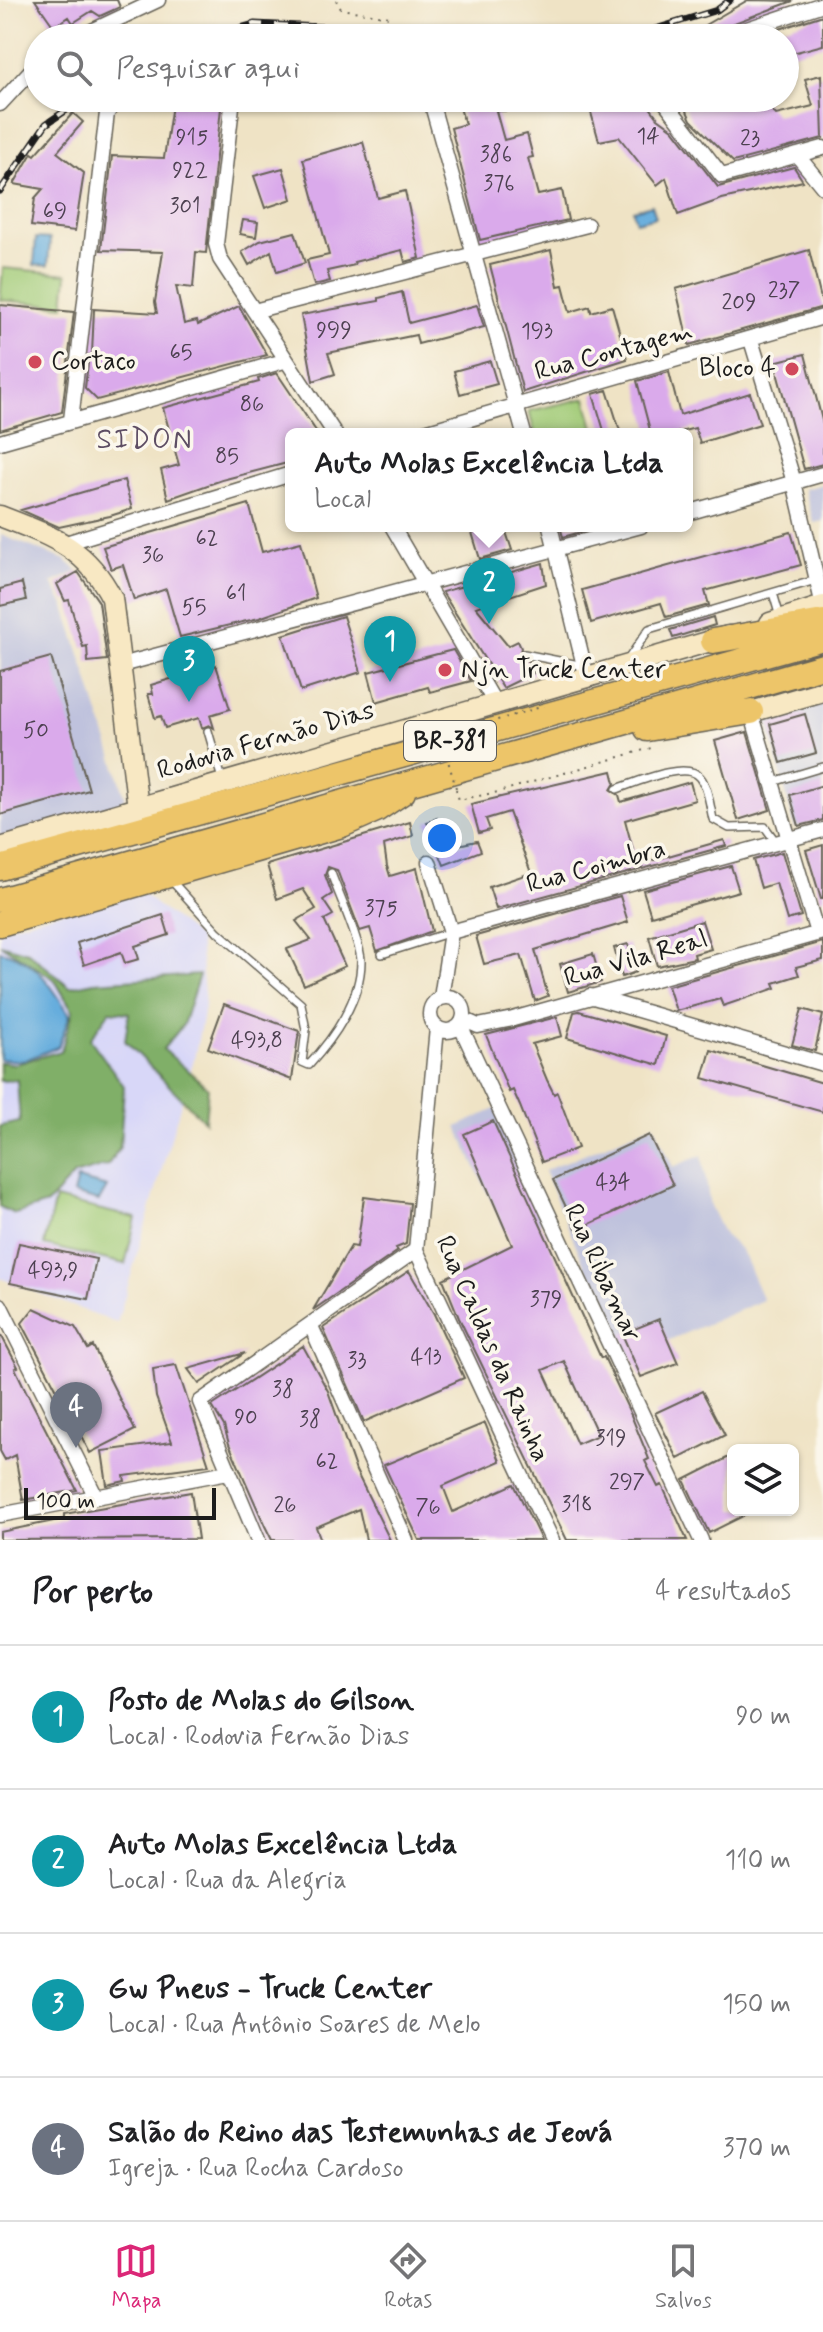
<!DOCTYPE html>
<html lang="pt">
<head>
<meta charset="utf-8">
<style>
	body { margin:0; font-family:Mynerve,sans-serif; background:#f6f6f6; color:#202124 }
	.controls { position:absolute; right:24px; bottom:24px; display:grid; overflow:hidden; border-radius:12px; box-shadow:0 2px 6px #0004 }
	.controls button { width:72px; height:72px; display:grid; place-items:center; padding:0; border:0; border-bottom:2px solid #e0e0e0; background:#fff; color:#202124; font:40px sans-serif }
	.scale { position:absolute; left:24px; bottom:20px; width:192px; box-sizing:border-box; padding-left:8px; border:4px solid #1c1c1c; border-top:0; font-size:22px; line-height:28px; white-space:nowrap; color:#1c1c1c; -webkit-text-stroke:6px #fbf7ec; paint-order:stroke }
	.you { position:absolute; left:442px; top:838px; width:28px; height:28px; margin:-20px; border:6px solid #fff; border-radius:50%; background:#1a73e8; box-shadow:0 0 0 12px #1a73e833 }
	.badge { display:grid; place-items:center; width:52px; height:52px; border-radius:50%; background:#db2777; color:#fff; font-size:26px; font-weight:700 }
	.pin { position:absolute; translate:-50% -66px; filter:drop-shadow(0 2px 4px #0008) }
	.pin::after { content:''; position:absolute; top:42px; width:28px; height:24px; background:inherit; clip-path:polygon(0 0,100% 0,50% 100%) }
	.popup { position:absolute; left:285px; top:428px; width:408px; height:104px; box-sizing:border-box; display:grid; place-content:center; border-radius:12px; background:#fff; filter:drop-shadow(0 2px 6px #0005); font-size:26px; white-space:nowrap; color:#757577 }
	.popup b { font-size:30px; color:#202124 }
	.popup::after { content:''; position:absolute; left:50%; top:100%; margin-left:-16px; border:16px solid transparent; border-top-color:#fff }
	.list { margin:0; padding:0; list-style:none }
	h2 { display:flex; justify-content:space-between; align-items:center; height:104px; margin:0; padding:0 32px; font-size:34px }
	h2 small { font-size:26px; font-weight:400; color:#757577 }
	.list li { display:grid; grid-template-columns:52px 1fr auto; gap:24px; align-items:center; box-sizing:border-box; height:144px; padding:0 32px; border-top:2px solid #e0e0e0 }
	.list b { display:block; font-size:30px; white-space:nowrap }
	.list p { margin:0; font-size:26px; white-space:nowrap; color:#757577 }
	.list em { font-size:26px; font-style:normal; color:#757577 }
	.icon { flex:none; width:44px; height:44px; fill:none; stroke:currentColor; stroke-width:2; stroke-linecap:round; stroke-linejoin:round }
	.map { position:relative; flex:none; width:823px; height:1540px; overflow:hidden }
	.search { position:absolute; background:#fff; box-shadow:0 2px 6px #0004; left:24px; right:24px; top:24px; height:88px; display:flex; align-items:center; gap:20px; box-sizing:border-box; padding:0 28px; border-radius:44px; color:#757577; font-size:30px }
	.sheet { height:680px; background:#fff }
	nav { display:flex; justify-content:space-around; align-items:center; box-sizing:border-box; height:112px; border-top:2px solid #e0e0e0; background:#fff; font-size:22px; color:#757577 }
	nav a { display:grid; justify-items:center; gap:4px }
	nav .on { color:#db2777 }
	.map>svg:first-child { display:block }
</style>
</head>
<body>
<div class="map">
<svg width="823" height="1540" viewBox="0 0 823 1540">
	<rect width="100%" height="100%" fill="#fbf7ec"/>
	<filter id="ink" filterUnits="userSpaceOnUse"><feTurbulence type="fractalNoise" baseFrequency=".0125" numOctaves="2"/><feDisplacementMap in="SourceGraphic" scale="16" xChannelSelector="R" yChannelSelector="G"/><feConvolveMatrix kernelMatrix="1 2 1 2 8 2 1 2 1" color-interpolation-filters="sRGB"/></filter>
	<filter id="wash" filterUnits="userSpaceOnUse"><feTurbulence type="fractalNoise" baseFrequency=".006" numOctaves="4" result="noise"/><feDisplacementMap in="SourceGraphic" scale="32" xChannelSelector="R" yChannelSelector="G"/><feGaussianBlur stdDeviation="1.8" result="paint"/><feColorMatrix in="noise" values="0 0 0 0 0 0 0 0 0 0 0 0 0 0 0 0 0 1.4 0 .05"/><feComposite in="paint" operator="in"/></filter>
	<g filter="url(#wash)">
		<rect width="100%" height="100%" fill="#efe3c5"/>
		<path fill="#d8d7f8" d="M138 890 199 938 205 1004 194 1059 117 1323 0 1278V929Z"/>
		<path fill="#bfc2dd" d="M823 484V521L814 523 804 489Z
			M1 535 65 560 78 571 52 583 65 607 125 796 119 805 0 838Z
			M823 704V820L795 828 767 720Z
			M500 1107 543 1221 505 1230 457 1127Z
			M654 1124 673 1167 702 1155 710 1206 724 1235 741 1250 763 1300 625 1359 544 1171Z"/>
		<path fill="#a1cb77" stroke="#5e744a" stroke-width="2" d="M3 268 67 274 64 306 0 300Z
			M586 398 594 428 568 434H535L529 411Z
			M55 1199 136 1218 125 1264 44 1245Z"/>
		<path fill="#80af68" stroke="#4e6642" stroke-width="2" d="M0 944 28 952 70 987 94 982 199 975 183 1025 163 1049 208 1088 205 1122 125 1041 129 1013 110 1011 90 1039 124 1086 120 1147 108 1165 74 1175 47 1204 15 1214 0 1207V1126L20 1122 17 1080 0 1081V1062L16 1064 61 1051 73 1011 54 979Z"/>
		<path fill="#66addd" stroke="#41647c" stroke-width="2" d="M652 205 656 217 636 222 633 210Z
			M36 238 50 239 48 266 34 265Z
			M0 951C35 958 52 986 70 1015L58 1047 23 1061 0 1059Z
			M77 1179 107 1187 99 1201 73 1194Z"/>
		<g id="blocks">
			<path fill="#daaaeb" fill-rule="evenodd" d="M35 0H117L120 7 100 16 92 11 73 23 69 17 54 27Z
				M748 0 793 1 734 23 728 29 730 38H713L705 25Z
				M823 15V45L785 55V38H752Z
				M821 75 823 138 733 162 691 120 681 98H761L776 115 813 106 805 79Z
				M173 98H222L206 253 196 252 193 288 176 286 184 324 197 321 198 325 239 306 267 355 97 400 85 388 89 355 92 354 94 309 157 313 155 302 163 252 101 250 112 156 164 158Z
				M457 98H643L658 118 673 129 718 187 794 167 803 181 722 199 678 215 666 178 657 185 619 137 599 141 590 109 496 111 504 140 527 134 533 157 528 158 538 195 562 190 568 220 480 240 451 128 465 124Z
				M73 113 83 122 57 152 84 173 75 231 31 226 35 198 43 189 14 184 32 153 35 155Z
				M363 142 378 198 405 191 420 258 405 262 402 250 354 262 355 265 327 271 330 281 314 285 307 260 329 255 303 159Z
				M283 168 292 199 265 208 254 176Z
				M243 220 258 222 256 237 240 234Z
				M295 232 305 263 277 272 271 251 249 265 242 252 260 241Z
				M551 250 558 286 563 285 570 312 590 306 591 312 612 306 627 359 523 392 490 265Z
				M809 250 823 307 689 345 676 289Z
				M402 292 409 323 477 305 484 327 418 344 416 335 328 353 335 374 313 381 301 315 379 301V298Z
				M0 305 74 312 62 412 0 430Z
				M805 354 823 424V464L804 469 774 362Z
				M490 361 497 384 460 394 454 371Z
				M669 372 680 415 750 393 760 424 700 443 695 428 673 434H651L637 381Z
				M277 373 318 434H291V462L222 480 168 499 161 470 179 465 163 408 259 382 258 379Z
				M607 390 621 434H605L593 394Z
				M124 480 132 509 110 516 59 527 21 510Z
				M249 504 262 552 301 542 316 598 259 618 180 637 166 589 134 600 123 565 111 569 103 547Z
				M470 526H504L512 550 480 559Z
				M560 526H602L563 537Z
				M791 532 801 565 705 591 709 605 666 617 661 603 591 623 582 590Z
				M543 563 546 584 476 607 508 646 518 641 521 648 518 657 528 661 534 673 503 688 442 592Z
				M78 572 99 602 107 660 88 662 87 646 83 647 69 600 65 601 57 584Z
				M22 583 26 600 0 606V589Z
				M343 616 361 672 301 691 283 635Z
				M713 617 715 625 673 638 670 630Z
				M453 650 471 681 430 692 428 687 376 702 368 672Z
				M51 657 89 790 0 815V671Z
				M216 665 230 709 210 715 214 728 209 725 202 728 199 718 165 728 161 716 155 718 148 694H153L151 685Z
				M805 714 816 753 781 763 770 724Z
				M747 732 770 810 738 820 715 741Z
				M612 771 615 783 611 790 619 795 621 802 690 782 695 800 625 820 637 865 724 840 726 846 496 909 489 887 531 873 509 812 486 819 490 830 479 833 471 804Z
				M823 785V820L799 826 790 795Z
				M437 818 448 847 477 841 481 851 444 865 427 822Z
				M410 822 413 836 384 845 387 866 390 876 417 868 432 931 377 951 370 928 360 931 337 870 328 867 325 875 332 894 323 900 333 915 324 920 345 966 304 985 287 949 311 940 296 921 316 909 303 889 277 899 267 865Z
				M823 845V899H821L806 850Z
				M782 852 801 916 787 920 776 883 761 888 753 860Z
				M731 866 739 891 651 916 643 890Z
				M620 896 628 922 535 950 548 996 535 1001 521 955 484 964 476 936Z
				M163 915 169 935 135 946 139 959 125 963 121 952 84 965 77 943Z
				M702 921 711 949 694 954 695 958 657 966 649 937Z
				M823 942V960L796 967 799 975 774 983 776 988 723 1006 720 999 676 1011 668 986Z
				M628 944 636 972 622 977 614 948Z
				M593 954 601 982 568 992 560 964Z
				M224 1004 299 1031 292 1080 208 1048Z
				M802 1009 823 1015 815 1051 792 1045Z
				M579 1011 666 1036 659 1065 567 1038 574 1012Z
				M557 1017 562 1036 532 1044 547 1080 554 1094 557 1092 578 1148 542 1162 520 1106 513 1090 509 1092 486 1035Z
				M711 1050 823 1083V1112L703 1078Z
				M493 1121 601 1358 604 1357 631 1415 649 1459 645 1461 658 1487 662 1485 687 1540H567L459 1318 443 1279 512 1245 464 1134ZM564 1361 598 1435 577 1444 543 1370Z
				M649 1135 673 1185 577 1230 553 1180Z
				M364 1197 410 1203 406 1244 396 1248 398 1251 313 1310 351 1246 357 1247Z
				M19 1243 96 1259 88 1299 10 1283Z
				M409 1271 434 1314 464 1378 364 1422 323 1328Z
				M34 1308 75 1327 88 1349 93 1346 135 1430 90 1453 22 1323Z
				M659 1319 678 1363 641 1377 622 1334Z
				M0 1333 18 1367 15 1368 26 1391 77 1490 23 1500 15 1455 5 1460 0 1451Z
				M303 1346 328 1391 356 1471 390 1540H366L359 1509 316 1527 321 1540H272L265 1526 229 1444 224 1426 212 1406Z
				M245 1353 199 1384 188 1369Z
				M176 1365 209 1465 124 1476 125 1481 107 1485 102 1451 172 1442 156 1397 153 1369Z
				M702 1391 725 1435 678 1459 655 1413Z
				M485 1423 500 1461 443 1486 453 1512 514 1484 541 1540H419L384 1465Z
				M733 1455V1510H755L709 1533 684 1480Z
				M191 1492 198 1539 0 1540V1532L64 1519V1514Z"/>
		</g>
	</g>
	<g filter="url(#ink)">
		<use href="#blocks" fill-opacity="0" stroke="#666257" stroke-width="2"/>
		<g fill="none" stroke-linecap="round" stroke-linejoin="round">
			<defs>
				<path id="lane" d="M773 593 780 617
					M524 654 584 666
					M627 661 649 629 816 580
					M208 731 222 779
					M773 782 823 767
					M617 789C635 783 686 760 700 777 708 786 710 807 713 819L729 828 765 827 776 842
					M169 878 218 932 301 1004 306 1030 302 1062 309 1065C334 1038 361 999 361 961 361 943 338 893 331 873
					M382 954 451 932"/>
				<path id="street" d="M738 32 823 4
					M77 38 158 0
					M233 98 216 244 220 259 335 434
					M430 98 524 434
					M662 98 722 176 823 148
					M0 104 38 63
					M797 155 823 187
					M254 311 587 225
					M751 340 794 482 823 606
					M71 420 107 113 118 98
					M418 434 823 317
					M0 442 284 361
					M687 513 823 474
					M392 526 495 703
					M550 526 587 678
					M66 543 291 474
					M121 665 641 526
					M751 712 817 933
					M429 862 451 932 441 998
					M451 932 823 830
					M590 996 823 1064
					M430 1014a17 17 0 1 1 34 0a17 17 0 1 1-34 0Z
					M463 1019 478 1026 513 1019 823 932
					M460 1025 701 1540
					M437 1028 416 1250 552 1540
					M0 1305 96 1497
					M311 1326 406 1540
					M0 1515 228 1472
					M258 1540 200 1402 416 1250"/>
				<path id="secondary" d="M0 516C51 536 86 547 112 598L138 808
					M770 623 823 606
					M751 712 823 691
					M0 848 728 636"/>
				<path id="highway" d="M713 641 823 622
					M647 729 751 712
					M0 868 823 638
					M0 900 823 666
					M0 924 342 825 376 810 403 792"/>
			</defs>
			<use href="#lane" stroke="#666257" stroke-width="10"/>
			<use href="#street" stroke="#666257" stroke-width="17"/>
			<use href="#secondary" stroke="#666257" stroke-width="23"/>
			<use href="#highway" stroke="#666257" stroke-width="27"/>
			<path stroke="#666257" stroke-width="2" stroke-dasharray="2 6" stroke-linecap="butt" d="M336 0 341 9 390 17 388 22 384 21 382 35 377 38
				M456 789 459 800 498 792 651 748"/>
			<use href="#lane" stroke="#fff" stroke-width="7"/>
			<use href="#street" stroke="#fff" stroke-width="14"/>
			<use href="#secondary" stroke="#f8e8c3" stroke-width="20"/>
			<use href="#highway" stroke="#edc569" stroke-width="24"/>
			<defs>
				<path id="rail" d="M205 38 254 24 389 30 469 38
					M626 38 717 10 730 0
					M0 191 46 124 84 98"/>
			</defs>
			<use href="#rail" stroke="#1c1c1c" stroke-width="7"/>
			<use href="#rail" stroke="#fbf7ec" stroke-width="4" stroke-dasharray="12" stroke-linecap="butt"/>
			<path stroke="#666257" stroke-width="2" stroke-dasharray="2 6" stroke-linecap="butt" d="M456 788 441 737 544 706"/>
		</g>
	</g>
	<g fill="#d1495b" stroke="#fbf7ec" stroke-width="3">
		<circle cx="35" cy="362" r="8"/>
		<circle cx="792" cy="369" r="8"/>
		<circle cx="445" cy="670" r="8"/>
	</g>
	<g text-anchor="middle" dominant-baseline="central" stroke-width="7" stroke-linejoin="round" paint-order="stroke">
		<g font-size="22" fill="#4c4050">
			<text x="648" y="137">14</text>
			<text x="192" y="138">915</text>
			<text x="750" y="139">23</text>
			<text x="496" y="155">386</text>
			<text x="190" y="171">922</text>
			<text x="499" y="184">376</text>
			<text x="185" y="207">301</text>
			<text x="55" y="212">69</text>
			<text x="784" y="291">237</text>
			<text x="739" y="303">209</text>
			<text x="334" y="331">999</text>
			<text x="537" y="332">193</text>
			<text x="181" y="353">65</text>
			<text x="252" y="405">86</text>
			<text x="227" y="457">85</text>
			<text x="207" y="539">62</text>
			<text x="153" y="556">36</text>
			<text x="236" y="594">61</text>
			<text x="194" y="608">55</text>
			<text x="36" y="731">50</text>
			<text x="381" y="909">375</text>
			<text x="257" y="1041">493,8</text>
			<text x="613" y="1183">434</text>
			<text x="53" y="1271">493,9</text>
			<text x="546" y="1300">379</text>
			<text x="426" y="1358">413</text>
			<text x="357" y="1361">33</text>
			<text x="283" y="1390">38</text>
			<text x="246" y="1418">90</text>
			<text x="310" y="1420">38</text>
			<text x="611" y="1439">319</text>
			<text x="327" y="1462">62</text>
			<text x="627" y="1483">297</text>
			<text x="577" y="1505">318</text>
			<text x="285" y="1506">26</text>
			<text x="428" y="1508">76</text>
		</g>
		<rect fill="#fbf7ec" stroke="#5f5e5a" stroke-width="2" x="404" y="721" width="92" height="40" rx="6"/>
		<g font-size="24" font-weight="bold" fill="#1c1c1c">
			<text x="450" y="741">BR-381</text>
		</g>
		<g font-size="26" fill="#1c1c1c" stroke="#fbf7ec">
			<text transform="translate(614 352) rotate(-15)">Rua Contagem</text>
			<text transform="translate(266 741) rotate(-16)">Rodovia Fernão Dias</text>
			<text transform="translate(596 867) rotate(-15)">Rua Coimbra</text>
			<text transform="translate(636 959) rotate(-16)">Rua Vila Real</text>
			<text transform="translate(602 1273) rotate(65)">Rua Ribamar</text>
			<text transform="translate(492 1349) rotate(66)">Rua Caldas da Rainha</text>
		</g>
		<g font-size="26" fill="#1c1c1c" stroke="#fbf7ec" text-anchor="start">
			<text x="51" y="362">Cortaco</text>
			<text x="776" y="369" text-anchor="end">Bloco 4</text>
			<text x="461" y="670">Njn Truck Center</text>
		</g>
		<g font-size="28" letter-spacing="2" fill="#5e4e64" stroke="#fbf7ec">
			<text x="145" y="440">SIDON</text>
		</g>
	</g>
</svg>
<div class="controls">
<button><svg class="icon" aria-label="layers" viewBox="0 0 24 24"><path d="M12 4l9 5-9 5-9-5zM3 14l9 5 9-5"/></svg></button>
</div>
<div class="scale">100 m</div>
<div class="you"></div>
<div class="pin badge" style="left:390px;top:682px;background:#0f9aa8">1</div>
<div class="pin badge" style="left:489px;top:624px;background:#0f9aa8">2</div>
<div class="popup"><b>Auto Molas Excelência Ltda</b>Local</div>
<div class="pin badge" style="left:189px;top:702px;background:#0f9aa8">3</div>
<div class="pin badge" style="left:76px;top:1448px;background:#6b7280">4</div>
<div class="search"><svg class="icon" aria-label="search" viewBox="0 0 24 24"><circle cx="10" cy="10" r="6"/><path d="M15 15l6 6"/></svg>Pesquisar aqui</div>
</div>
<section class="sheet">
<h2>Por perto<small>4 resultados</small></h2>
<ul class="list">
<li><span class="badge" style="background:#0f9aa8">1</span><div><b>Posto de Molas do Gilson</b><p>Local · Rodovia Fernão Dias</p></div><em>90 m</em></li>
<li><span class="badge" style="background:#0f9aa8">2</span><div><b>Auto Molas Excelência Ltda</b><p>Local · Rua da Alegria</p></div><em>110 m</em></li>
<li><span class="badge" style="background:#0f9aa8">3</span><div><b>Gw Pneus - Truck Center</b><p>Local · Rua Antônio Soares de Melo</p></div><em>150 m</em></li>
<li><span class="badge" style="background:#6b7280">4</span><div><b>Salão do Reino das Testemunhas de Jeová</b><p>Igreja · Rua Rocha Cardoso</p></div><em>370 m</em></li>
</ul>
</section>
<nav>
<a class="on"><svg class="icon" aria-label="map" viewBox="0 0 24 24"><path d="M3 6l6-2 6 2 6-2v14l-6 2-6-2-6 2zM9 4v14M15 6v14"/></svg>Mapa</a>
<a><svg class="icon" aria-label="directions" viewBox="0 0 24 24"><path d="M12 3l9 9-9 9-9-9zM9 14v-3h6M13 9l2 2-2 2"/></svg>Rotas</a>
<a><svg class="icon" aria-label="saved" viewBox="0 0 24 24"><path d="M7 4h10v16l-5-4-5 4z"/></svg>Salvos</a>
</nav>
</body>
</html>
